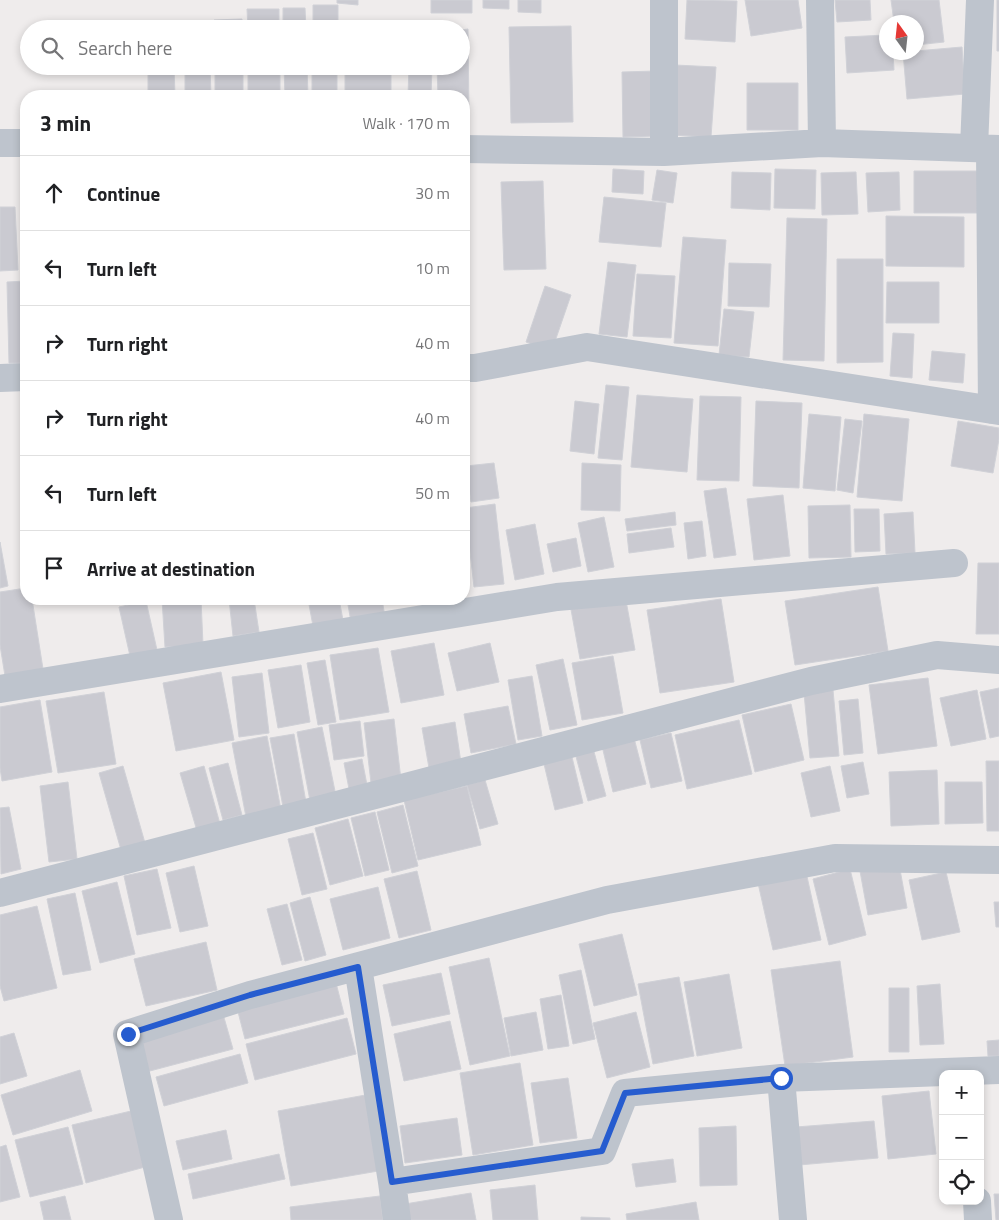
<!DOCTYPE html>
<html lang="en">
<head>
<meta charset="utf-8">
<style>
	body { margin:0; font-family:"Titillium Web",sans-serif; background:#f2f2f2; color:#202124 }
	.controls { position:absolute; right:15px; bottom:15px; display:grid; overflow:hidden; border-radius:10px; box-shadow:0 2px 8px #0003 }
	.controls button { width:45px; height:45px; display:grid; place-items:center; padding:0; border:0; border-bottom:1px solid #e0e0e0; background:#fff; color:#202124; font:25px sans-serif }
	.compass { position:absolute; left:879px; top:15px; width:45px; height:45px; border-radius:50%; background:#fff; box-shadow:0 2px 8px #0003; rotate:345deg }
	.stop { position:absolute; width:15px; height:15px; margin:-11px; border:4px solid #265ccf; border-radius:50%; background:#fff }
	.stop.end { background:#265ccf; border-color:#fff; box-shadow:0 1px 5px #0008 }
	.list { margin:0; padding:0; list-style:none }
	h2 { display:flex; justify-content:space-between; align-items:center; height:65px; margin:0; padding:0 20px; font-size:21px }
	h2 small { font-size:16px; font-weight:400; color:#757577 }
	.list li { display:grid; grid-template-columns:32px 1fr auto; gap:15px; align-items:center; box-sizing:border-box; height:75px; padding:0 20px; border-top:1px solid #e0e0e0 }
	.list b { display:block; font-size:19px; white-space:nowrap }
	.list em { font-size:16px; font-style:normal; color:#757577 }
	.icon { flex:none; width:28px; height:28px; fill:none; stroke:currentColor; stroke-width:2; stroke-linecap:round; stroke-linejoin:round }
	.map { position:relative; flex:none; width:999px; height:1220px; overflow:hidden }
	.search { position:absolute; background:#fff; box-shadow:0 2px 8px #0003; left:20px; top:20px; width:450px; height:55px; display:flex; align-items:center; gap:12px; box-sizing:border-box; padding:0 18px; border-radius:28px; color:#757577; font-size:19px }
	.panel { position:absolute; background:#fff; box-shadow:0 2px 8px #0003; left:20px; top:90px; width:450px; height:515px; border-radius:20px }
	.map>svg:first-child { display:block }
</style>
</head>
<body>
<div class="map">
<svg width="999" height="1220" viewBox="0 0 999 1220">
	<rect width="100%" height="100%" fill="#efecec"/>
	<path fill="#cacad1" stroke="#d0d1d7" d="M337 0H358V5L337 3Z
		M431 0H472V13H431Z
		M483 0H509V9L483 8Z
		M518 0H541V13L518 12Z
		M687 0 737 1 735 42 685 39Z
		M745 0H798L802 28 751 36Z
		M835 0H870L871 20 837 22Z
		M891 0H939L944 42 916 45V22H894Z
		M997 0H999V51H997Z
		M313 5H338V29H313Z
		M283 8H305L306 29H283Z
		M247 9H279V29H248Z
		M242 19V29H214V20Z
		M571 26 573 122 511 123 509 27Z
		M468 29 469 118H464V96H438L437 66H461V30Z
		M886 35V52H893L894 70 847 73 845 37Z
		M962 47 965 94 907 99 903 52H916V51Z
		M675 65 716 67 711 137 671 135Z
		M148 66H174L175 96H148Z
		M185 66H210L211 96H185Z
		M215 66H243V96H215Z
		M248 66H280V96H248Z
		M284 66H307L308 96H285Z
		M312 66H337V96H312Z
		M409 66H432L431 96H408Z
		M345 70H391V96H345Z
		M656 71 657 136 623 137 622 72Z
		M747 83H798V130H747Z
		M613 169 644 171 643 194 612 192Z
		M775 169 816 170 815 209 774 208Z
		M657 170 677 173 673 203 652 200Z
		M914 171H981L982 213H914Z
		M732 172 771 173 770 210 731 208Z
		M856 172 858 214 822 215 821 173Z
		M899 172 900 210 868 212 866 173Z
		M543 181 546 269 504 270 501 182Z
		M604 197 666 203 661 247 599 242Z
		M0 207H15L18 270 0 271Z
		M886 216 964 217V267L886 266Z
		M787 218 827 219 824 361 783 360Z
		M22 232H26V268H23Z
		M683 237 726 240 718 346 674 343Z
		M837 259H883V362L837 363Z
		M608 262 636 265 627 337 599 334Z
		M729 263 771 264 769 307 728 306Z
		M637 274 675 276 671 338 633 336Z
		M26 281V363H9L7 282Z
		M887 282H939V323H886Z
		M545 286 571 295 552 350 526 342Z
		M724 309 754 312 749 357 719 355Z
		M893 333 914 334 912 378 890 376Z
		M932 351 965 354 963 383 929 380Z
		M606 385 629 387 622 460 598 458Z
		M637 395 693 399 687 472 631 467Z
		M700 396 741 397 739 481 697 480Z
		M575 401 599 404 594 454 570 451Z
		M756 401 802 403 799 488 753 486Z
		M809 414 841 417 835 491 803 488Z
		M864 414 909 419 902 501 857 497Z
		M845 419 862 421 853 493 837 490Z
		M958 421 999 428V439L993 473 951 466Z
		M494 463 499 498 471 502 466 466Z
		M582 463 621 465 620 511 581 510Z
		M726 488 736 555 714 558 704 491Z
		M783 495 790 556 754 560 747 499Z
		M495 504 504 584 474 587 465 508Z
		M850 505 851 557 809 558 808 506Z
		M854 509H879L880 551 855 552Z
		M675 512 676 525 627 531 625 519Z
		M913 512 915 553 886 554 884 514Z
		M604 517 614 567 588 572 578 523Z
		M702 521 706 556 688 559 684 523Z
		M535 524 544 574 515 580 506 530Z
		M671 528 674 547 629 553 627 534Z
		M576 538 581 566 553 572 547 544Z
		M0 542 8 586 0 588Z
		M978 563H999V634H976Z
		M878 587 888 651 795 665 785 601Z
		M26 588V599H32L43 669 5 676 0 645V592Z
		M625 595 635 650 580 659 570 604Z
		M162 599H201L203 645 165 647Z
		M229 599H254L259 632 233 636Z
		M308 599H339L343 620 313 626Z
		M347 599H382L385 617 351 622Z
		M721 599 734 682 660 693 647 610Z
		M146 601 157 650 130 656 119 607Z
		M434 643 444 695 401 703 391 651Z
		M490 643 499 682 457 691 448 653Z
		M378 648 389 712 340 720 330 655Z
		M613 656 623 713 582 720 572 663Z
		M563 659 577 725 550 730 536 665Z
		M325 660 336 722 318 725 307 663Z
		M301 665 310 722 278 728 268 670Z
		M221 672 234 740 176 751 163 683Z
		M262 673 269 733 239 737 232 677Z
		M532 676 542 736 518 740 508 680Z
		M928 678 937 746 878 754 869 685Z
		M999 688V736L990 738 980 692Z
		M833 690 839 756 810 758 804 693Z
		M977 690 986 739 951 746 940 698Z
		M104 692 116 764 58 773 46 701Z
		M858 699 863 753 844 755 839 701Z
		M40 700 52 772 2 781 0 768V707Z
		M791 704 804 760 755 772 742 715Z
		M508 706 516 744 471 753 464 714Z
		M394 719 401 780 371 783 364 723Z
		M739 720 752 774 687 789 675 735Z
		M360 721 364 756 334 760 329 725Z
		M455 722 461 763 429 768 422 728Z
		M322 727 337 801 311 806 297 732Z
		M671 733 682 781 651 788 640 740Z
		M294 734 307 808 284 812 270 738Z
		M267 736 281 810 246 817 232 743Z
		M634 738 646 784 613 792 602 746Z
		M593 748 606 796 588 801 575 753Z
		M572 757 583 803 555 810 544 764Z
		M362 759 368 790 350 794 344 763Z
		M986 761H999V831H987Z
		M863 762 869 794 847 798 841 766Z
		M228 763 242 815 223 820 209 768Z
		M123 766 145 843 121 850 99 773Z
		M204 766 220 824 197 831 180 773Z
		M830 766 840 811 811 817 801 773Z
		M937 770 939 824 891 826 889 772Z
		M485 780 498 824 480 829 467 785Z
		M68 782 77 859 49 862 40 786Z
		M945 782H982L983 823 945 824Z
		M467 786 481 845 418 860 404 800Z
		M403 805 418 866 392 873 377 812Z
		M9 807 21 869 1 874 0 808Z
		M375 812 389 870 365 876 351 818Z
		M348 819 363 876 330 885 315 828Z
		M313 833 327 889 302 895 288 839Z
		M899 864 907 908 868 915 860 871Z
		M194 866 208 926 180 932 166 873Z
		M157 869 171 928 137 935 124 876Z
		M850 869 866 935 829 945 813 879Z
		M417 871 431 930 399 938 384 879Z
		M806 872 821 940 773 950 758 883Z
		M946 872 960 932 922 940 909 880Z
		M117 882 135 954 100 963 82 891Z
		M378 887 390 938 343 950 330 899Z
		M75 893 91 970 63 975 47 899Z
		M310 897 326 955 305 961 290 903Z
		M994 902H999V927H996Z
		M287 904 302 960 282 965 267 909Z
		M37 906 57 988 4 1001 0 986V915Z
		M622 934 637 995 594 1006 579 944Z
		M206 942 217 990 146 1006 134 959Z
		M489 958 510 1056 470 1065 449 967Z
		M840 961 853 1057 785 1066 771 970Z
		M581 970 595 1039 573 1044 559 975Z
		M441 973 450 1014 392 1026 383 985Z
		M729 974 742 1048 697 1056 684 982Z
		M679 977 694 1056 653 1064 638 984Z
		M336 983 344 1014 245 1039 237 1008Z
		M940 984 944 1044 920 1045 917 986Z
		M889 988H909V1052H889Z
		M561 995 569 1046 548 1049 540 999Z
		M536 1012 543 1050 511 1056 504 1018Z
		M636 1012 650 1067 607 1078 593 1023Z
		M223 1014 233 1049 146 1072 137 1037Z
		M347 1018 356 1054 255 1080 246 1044Z
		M450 1021 461 1069 404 1081 394 1034Z
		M14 1033 27 1076 0 1084V1037Z
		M999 1040V1056H988L987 1041Z
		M240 1054 248 1083 164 1106 156 1077Z
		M520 1063 533 1145 473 1155 460 1073Z
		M80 1070 92 1111 13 1135 1 1095Z
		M568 1078 577 1138 540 1143 531 1083Z
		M929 1091 936 1154 888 1159 882 1096Z
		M371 1094 384 1170 291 1186 278 1111Z
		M131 1111 145 1167 86 1183 72 1125Z
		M457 1118 462 1155 405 1163 400 1126Z
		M874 1121 878 1158 799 1165 796 1127Z
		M736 1126 737 1185 700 1186 699 1128Z
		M68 1127 83 1184 30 1197 15 1140Z
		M226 1130 232 1159 183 1170 176 1141Z
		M6 1145 20 1197 0 1202V1147Z
		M279 1154 285 1179 193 1199 188 1174Z
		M673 1159 676 1182 636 1187 632 1164Z
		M535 1185 538 1220H493L490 1190Z
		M471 1193 476 1220H408L405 1204Z
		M994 1194H999V1220H996Z
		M65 1196 71 1220H44L40 1202Z
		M380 1196 383 1220H291L290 1207Z
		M696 1202 699 1220H627L626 1214Z
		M581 1217 610 1218V1220H581Z"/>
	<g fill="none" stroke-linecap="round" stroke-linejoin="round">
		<path stroke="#bec4cd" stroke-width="28" d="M820 0 822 143
			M0 143H26
			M974 148 980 0
			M464 149 664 152 822 143 999 149
			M990 149 992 410
			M664 152V0
			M464 368H475L587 347 999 411
			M0 378 26 377
			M0 689 557 597 954 563
			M0 893 811 681 937 655 999 660
			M358 967 392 1182
			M781 1078 793 1220
			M977 1201 978 1220
			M169 1220 127 1034 250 995 607 900 835 858 999 860
			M397 1220 392 1182 602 1151 625 1093 781 1078 999 1070"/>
	</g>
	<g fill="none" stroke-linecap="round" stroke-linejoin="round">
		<path stroke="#265ccf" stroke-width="6" d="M128 1034 250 995 358 967 392 1182 602 1151 625 1093 781 1078"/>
	</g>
</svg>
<div class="controls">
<button>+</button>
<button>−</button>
<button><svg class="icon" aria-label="locate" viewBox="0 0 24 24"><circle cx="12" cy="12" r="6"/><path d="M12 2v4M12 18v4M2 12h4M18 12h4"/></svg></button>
</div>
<svg class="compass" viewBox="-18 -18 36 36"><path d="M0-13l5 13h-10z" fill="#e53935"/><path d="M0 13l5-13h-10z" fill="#757577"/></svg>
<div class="stop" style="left:781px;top:1078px"></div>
<div class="stop end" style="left:128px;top:1034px"></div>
<div class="search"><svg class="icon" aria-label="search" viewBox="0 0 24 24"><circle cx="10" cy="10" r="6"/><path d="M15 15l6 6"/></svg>Search here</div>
<section class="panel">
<h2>3 min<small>Walk · 170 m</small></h2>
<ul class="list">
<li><svg class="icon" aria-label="ahead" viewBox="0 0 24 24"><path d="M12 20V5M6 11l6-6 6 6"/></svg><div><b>Continue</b></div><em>30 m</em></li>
<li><svg class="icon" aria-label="left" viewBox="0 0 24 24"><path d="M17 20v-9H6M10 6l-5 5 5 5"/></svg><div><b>Turn left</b></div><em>10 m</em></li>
<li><svg class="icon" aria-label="right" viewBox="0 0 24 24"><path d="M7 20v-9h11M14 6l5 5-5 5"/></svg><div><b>Turn right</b></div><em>40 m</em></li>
<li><svg class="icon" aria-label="right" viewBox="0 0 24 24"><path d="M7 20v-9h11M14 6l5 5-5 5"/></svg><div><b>Turn right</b></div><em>40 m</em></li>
<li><svg class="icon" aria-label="left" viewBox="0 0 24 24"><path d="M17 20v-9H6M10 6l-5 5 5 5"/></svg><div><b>Turn left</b></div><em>50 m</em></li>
<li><svg class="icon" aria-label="arrive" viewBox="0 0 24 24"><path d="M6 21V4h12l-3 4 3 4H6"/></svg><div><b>Arrive at destination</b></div></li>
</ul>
</section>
</div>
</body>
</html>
